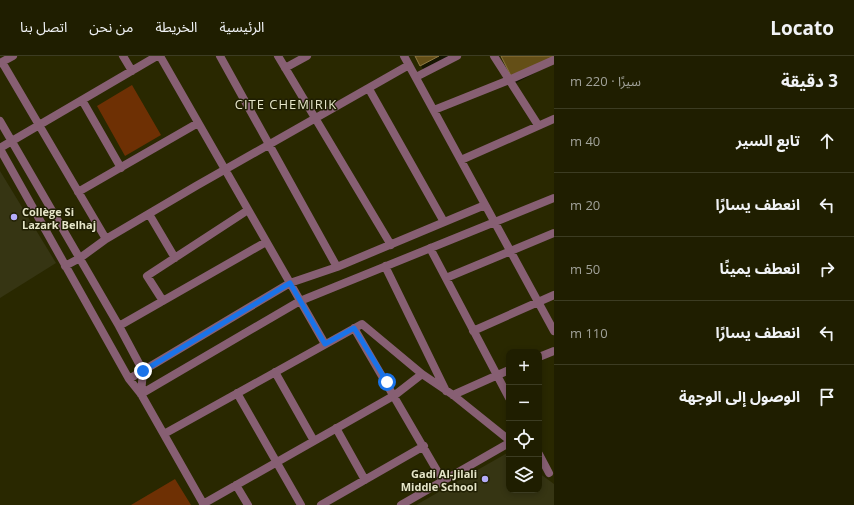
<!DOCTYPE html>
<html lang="ar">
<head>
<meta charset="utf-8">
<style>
	body { margin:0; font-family:"Open Sans","Noto Sans Arabic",sans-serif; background:#27270a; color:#f1f3f6; direction:rtl }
	.controls { position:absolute; right:12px; bottom:12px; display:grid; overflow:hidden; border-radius:8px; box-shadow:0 2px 6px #0003 }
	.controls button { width:36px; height:36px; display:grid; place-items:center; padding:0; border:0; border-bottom:1px solid #3c3c22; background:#1f1e00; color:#f1f3f6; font:20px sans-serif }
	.stop { position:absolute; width:12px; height:12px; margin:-9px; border:3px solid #1a73e8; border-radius:50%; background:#fff }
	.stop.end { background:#1a73e8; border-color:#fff; box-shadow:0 1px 4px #0008 }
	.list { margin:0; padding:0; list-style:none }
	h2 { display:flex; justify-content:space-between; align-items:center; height:52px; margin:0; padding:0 16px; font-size:17px }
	h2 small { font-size:13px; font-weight:400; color:#a1a299 }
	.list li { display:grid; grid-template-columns:26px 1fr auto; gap:12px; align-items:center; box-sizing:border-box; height:64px; padding:0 16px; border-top:1px solid #3c3c22 }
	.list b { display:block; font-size:15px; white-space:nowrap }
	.list em { font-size:13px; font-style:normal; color:#a1a299 }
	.icon { flex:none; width:22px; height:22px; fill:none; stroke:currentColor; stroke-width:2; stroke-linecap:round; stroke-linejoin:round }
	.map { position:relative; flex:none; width:554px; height:449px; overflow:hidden; direction:ltr }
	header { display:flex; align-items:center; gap:24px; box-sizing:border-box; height:56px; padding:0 20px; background:#1f1e00; border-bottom:1px solid #3c3c22 }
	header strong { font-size:19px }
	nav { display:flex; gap:22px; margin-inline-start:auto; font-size:14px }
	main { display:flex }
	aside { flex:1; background:#1f1e00 }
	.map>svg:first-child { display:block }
</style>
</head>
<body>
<header>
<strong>Locato</strong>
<nav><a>الرئيسية</a><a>الخريطة</a><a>من نحن</a><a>اتصل بنا</a></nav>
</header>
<main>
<aside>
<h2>3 دقيقة<small>سيرًا · 220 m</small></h2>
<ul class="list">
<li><svg class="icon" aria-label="ahead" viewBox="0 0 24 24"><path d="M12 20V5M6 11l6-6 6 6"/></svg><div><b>تابع السير</b></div><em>40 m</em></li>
<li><svg class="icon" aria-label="left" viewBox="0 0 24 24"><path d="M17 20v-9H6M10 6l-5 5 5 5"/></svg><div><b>انعطف يسارًا</b></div><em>20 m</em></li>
<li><svg class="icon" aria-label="right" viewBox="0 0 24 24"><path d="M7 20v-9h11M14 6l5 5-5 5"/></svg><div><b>انعطف يمينًا</b></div><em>50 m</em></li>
<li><svg class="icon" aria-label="left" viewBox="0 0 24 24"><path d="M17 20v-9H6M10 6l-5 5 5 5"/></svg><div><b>انعطف يسارًا</b></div><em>110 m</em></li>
<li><svg class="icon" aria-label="arrive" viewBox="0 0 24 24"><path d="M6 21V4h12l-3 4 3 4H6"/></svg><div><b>الوصول إلى الوجهة</b></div></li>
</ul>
</aside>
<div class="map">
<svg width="554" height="449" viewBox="0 0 554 449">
	<rect width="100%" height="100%" fill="#292800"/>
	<path fill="#363513" d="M0 115 56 207 0 242Z
		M509 396V434H539V417L554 428V449H416Z"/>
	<path fill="#6e3004" d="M132 29 161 79 125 100 97 50Z
		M175 423 191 449H131Z"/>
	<path fill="#0007" d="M416 0H453L424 15Z
		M502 0H554V7L516 27Z"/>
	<path fill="#644f17" stroke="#917b45" d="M415 0H439L420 10Z
		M501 0H554L512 22Z"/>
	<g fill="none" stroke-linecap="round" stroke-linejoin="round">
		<path stroke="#875f73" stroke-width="8" d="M123 0 132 15
			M160 0 325 288
			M220 0 337 211
			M278 0 391 189
			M404 0 554 275
			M494 0 538 69
			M2 6 106 183
			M0 7 13 0
			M285 12 307 0
			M416 21 457 0
			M369 33 444 166
			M82 44 121 112
			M434 54 509 24 554 4
			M0 65 119 270 143 315 141 338
			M0 92 157 0
			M0 93 129 323 141 338 204 449
			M461 104 554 63
			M78 136 198 67
			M149 158 175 202
			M430 192 509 342
			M65 210 80 202 106 183 196 130 409 9
			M385 210 446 335
			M446 222 554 177
			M163 245 147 220 248 154
			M119 270 266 186
			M354 272 443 425
			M473 275 554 239
			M539 301 554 295
			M275 316 314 385
			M129 323 290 227 337 211 485 149
			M237 337 301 449
			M141 338 300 245 554 142
			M453 339 509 314
			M336 372 365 424
			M164 378 362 268 422 318 453 339 509 384
			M539 398 549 417
			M236 429 248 449
			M203 448 395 339 422 318
			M321 449 424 390
			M401 449 509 387"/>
	</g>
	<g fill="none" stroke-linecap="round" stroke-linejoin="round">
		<path stroke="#1a73e8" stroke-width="5" d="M143 315 290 227 325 288 354 272 387 326"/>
	</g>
	<g fill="#b4acf9" stroke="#1f1e02" stroke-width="1.5">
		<circle cx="14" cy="161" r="4"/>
		<circle cx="485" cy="423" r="4"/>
	</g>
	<g text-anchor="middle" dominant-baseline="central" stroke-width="3" stroke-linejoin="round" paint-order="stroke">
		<g font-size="11" font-weight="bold" fill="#e6e6c9" stroke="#1f1e02" text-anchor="start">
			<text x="22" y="155">Collège Si<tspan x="22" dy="13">Lazark Belhaj</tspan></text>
			<text x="477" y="417" text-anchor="end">Gadi Al-Jilali<tspan x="477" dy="13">Middle School</tspan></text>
		</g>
		<g font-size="13" letter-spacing="1" fill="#e6e6c9" stroke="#1f1e02">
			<text x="286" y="48">CITE CHEMIRIK</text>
		</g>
	</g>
</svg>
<div class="controls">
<button>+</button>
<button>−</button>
<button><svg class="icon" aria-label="locate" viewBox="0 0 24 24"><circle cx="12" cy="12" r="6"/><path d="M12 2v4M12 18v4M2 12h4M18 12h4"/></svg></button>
<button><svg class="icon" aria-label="layers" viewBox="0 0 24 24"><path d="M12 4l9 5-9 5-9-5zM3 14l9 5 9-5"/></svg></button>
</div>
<div class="stop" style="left:387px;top:326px"></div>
<div class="stop end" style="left:143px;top:315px"></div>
</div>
</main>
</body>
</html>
